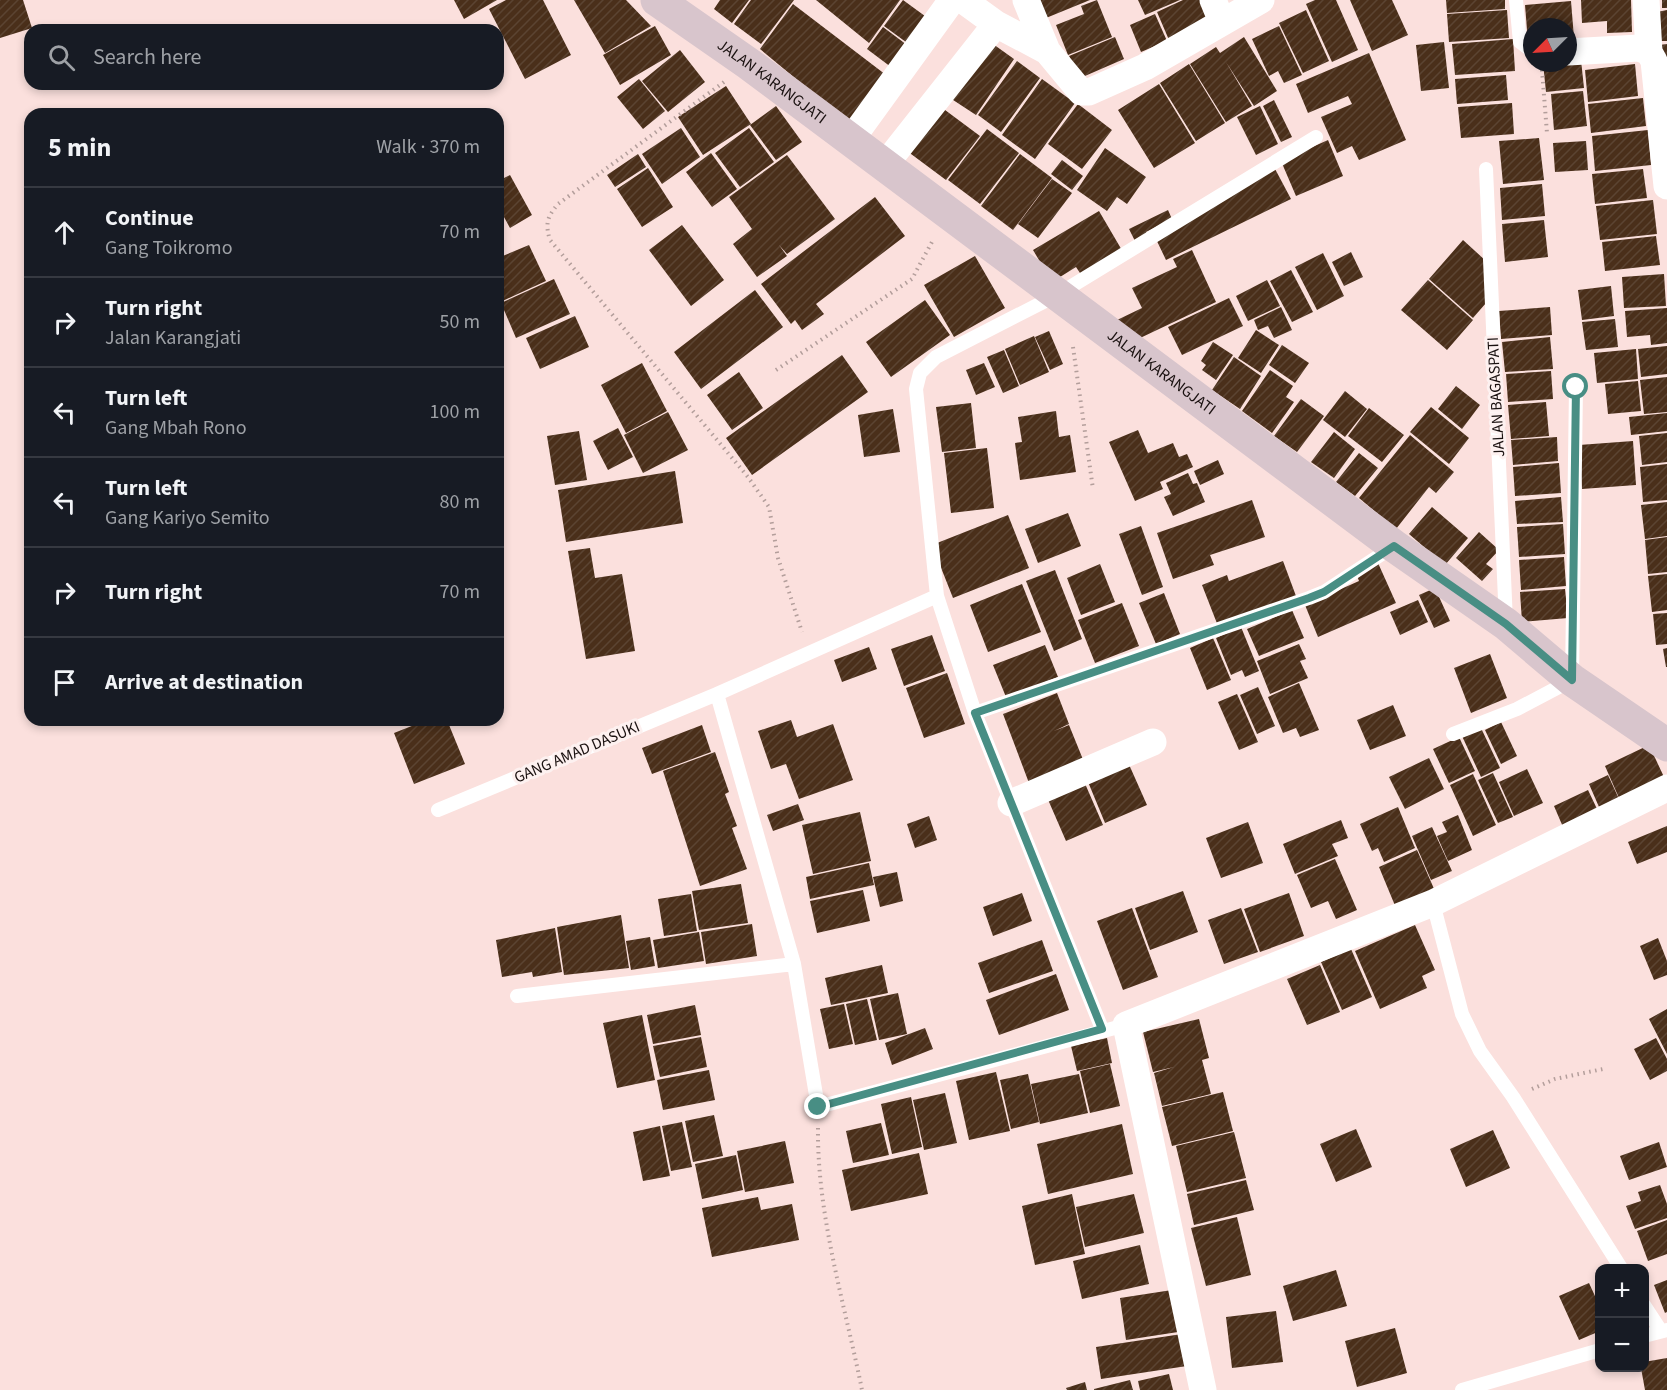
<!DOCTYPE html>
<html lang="en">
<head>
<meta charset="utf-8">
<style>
	body { margin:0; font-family:"Source Sans 3",sans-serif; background:#242831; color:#f1f3f6 }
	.controls { position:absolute; right:18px; bottom:18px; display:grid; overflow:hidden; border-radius:12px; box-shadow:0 3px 9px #0003 }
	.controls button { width:54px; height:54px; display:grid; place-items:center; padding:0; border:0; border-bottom:2px solid #363941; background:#171b24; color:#f1f3f6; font:30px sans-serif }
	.compass { position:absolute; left:1523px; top:18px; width:54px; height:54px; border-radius:50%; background:#171b24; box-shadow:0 3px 9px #0003; rotate:246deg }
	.stop { position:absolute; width:18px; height:18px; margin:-14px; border:4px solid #488e84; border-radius:50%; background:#fff }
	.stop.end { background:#488e84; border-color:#fff; box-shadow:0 2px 6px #0008 }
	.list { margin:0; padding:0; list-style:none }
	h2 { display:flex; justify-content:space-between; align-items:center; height:78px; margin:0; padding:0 24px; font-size:26px }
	h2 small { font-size:20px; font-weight:400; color:#9ea1a6 }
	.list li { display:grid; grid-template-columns:39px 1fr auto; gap:18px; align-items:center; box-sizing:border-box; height:90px; padding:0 24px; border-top:2px solid #363941 }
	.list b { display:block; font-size:22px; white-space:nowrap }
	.list p { margin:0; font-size:20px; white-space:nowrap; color:#9ea1a6 }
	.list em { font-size:20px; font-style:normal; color:#9ea1a6 }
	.icon { flex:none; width:33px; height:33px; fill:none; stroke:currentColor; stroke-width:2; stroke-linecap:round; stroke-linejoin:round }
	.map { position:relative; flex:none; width:1667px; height:1390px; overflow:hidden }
	.search { position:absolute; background:#171b24; box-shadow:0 3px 9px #0003; left:24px; top:24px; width:480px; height:66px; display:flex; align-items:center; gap:15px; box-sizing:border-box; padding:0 21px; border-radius:18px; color:#9ea1a6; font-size:22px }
	.panel { position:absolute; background:#171b24; box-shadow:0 3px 9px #0003; left:24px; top:108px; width:480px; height:618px; border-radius:18px }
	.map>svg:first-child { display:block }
</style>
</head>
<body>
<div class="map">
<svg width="1667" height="1390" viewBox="0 0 1667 1390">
	<defs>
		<pattern id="building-hatch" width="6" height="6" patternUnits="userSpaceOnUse" patternTransform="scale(1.5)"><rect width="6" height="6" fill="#4a2f1a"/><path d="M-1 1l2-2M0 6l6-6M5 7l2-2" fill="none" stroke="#5b4432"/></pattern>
	</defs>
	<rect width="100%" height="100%" fill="#fbe0dd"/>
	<path fill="url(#building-hatch)" d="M0 0H23L32 28 0 38Z
		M454 0H497L464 19Z
		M506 0H543L571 55 525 79 489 9Z
		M574 0H626L651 26 605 53Z
		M720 0H749L732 23 714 9Z
		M751 0H794L761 44 734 24Z
		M816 0H900L869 43Z
		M903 0 929 19 910 45 884 26Z
		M1039 0H1090L1046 18Z
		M1097 0 1112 37 1068 55 1056 25 1084 14 1081 6Z
		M1138 0H1180L1145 15Z
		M1183 0H1202L1211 22 1169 40 1157 12Z
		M1315 0H1336L1358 50 1332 62 1306 4Z
		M1350 0H1392L1408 35 1372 51Z
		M1446 0H1505V9L1447 13Z
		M1581 0H1631L1632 32 1607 33V21L1582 23Z
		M1662 0H1667V8H1662Z
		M1571 1 1574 38 1568 39V27H1532V41L1528 42 1525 5Z
		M793 4 890 78 854 127 760 49Z
		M1306 10 1329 61 1303 73 1279 23Z
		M1507 10 1509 38 1449 42 1447 14Z
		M1667 10V41H1661L1657 12Z
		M1155 14 1167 41 1141 52 1130 25Z
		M655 26 671 55 620 85 603 55Z
		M1279 26 1302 75 1284 83 1278 71 1269 76 1252 39Z
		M883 27 907 45 891 67 867 49Z
		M1115 37 1124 59 1078 79 1069 56Z
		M1244 37 1277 91 1254 106 1226 62 1252 106 1226 122 1190 64 1216 47 1220 53Z
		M986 39 1014 59 976 115 947 96Z
		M1513 39 1515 71 1455 75 1452 44Z
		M1444 42 1449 88 1421 91 1416 45Z
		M1667 44V81L1659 45Z
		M680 50 705 82 668 112 642 81Z
		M1369 53 1406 140 1359 160 1352 146 1337 153 1321 117 1352 104 1348 96 1308 113 1296 84Z
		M1581 60 1584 88 1546 92 1543 63Z
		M1017 61 1040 78 1001 132 978 115Z
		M1189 64 1225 123 1196 141 1160 83Z
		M1635 64 1638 96 1588 102 1585 70Z
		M1506 75 1508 100 1457 104 1455 79Z
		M639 79 665 111 643 129 617 97Z
		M1042 79 1075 103 1035 159 1002 135Z
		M1159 84 1195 143 1154 168 1118 110Z
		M726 86 751 124 703 155 678 117Z
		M1583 91 1587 126 1554 130 1551 94Z
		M1643 98 1646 126 1591 133 1588 104Z
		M1274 100 1292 137 1281 142 1263 106Z
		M1512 103 1514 134 1461 138 1458 107Z
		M1078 104 1112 130 1082 169 1048 144Z
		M776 106 802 142 776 160 750 125Z
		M1260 106 1278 144 1256 155 1237 117Z
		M941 107 980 136 946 180 907 151Z
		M681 128 700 157 662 184 642 154Z
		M749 128 774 162 740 187 715 153Z
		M987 129 1019 153 980 204 948 180Z
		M1648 130 1651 165 1595 171 1592 136Z
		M1539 138 1544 180 1503 184 1499 141Z
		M1328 140 1343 176 1296 196 1281 161Z
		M1586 141 1588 170 1555 172 1553 143Z
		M1105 148 1146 177 1127 204 1117 197 1107 211 1077 190Z
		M711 153 737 189 712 207 686 172Z
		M638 154 646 167 615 187 607 175Z
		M1020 154 1052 178 1013 230 981 206Z
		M787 155 835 219 787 254 779 245 787 256 757 277 733 244 752 229 729 197Z
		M1062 160 1083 176 1072 190 1051 174Z
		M1274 167 1291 199 1166 260 1155 237Z
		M648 168 673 207 642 227 617 189Z
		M1643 169 1647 198 1595 204 1592 174Z
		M510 175 532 215 510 228 498 206V181Z
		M1052 179 1072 193 1038 238 1018 224Z
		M1542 184 1545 216 1502 220 1500 188Z
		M875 197 905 236 816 304 824 314 802 330 795 320 791 324 761 284Z
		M1653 200 1657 234 1600 240 1596 206Z
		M1168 210 1172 219 1146 232 1149 237 1136 243 1129 229Z
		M1099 211 1123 252 1082 276 1076 267 1052 282 1033 250Z
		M1544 220 1548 257 1505 262 1502 224Z
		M682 225 724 280 691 306 649 250Z
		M1656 236 1660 265 1605 271 1602 242Z
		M1463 240 1486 261V303L1473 318 1429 279Z
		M529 245 546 281 498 303V258Z
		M1192 250 1216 302 1138 339 1115 321 1142 308 1132 288 1177 267 1173 259Z
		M1351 252 1363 277 1344 286 1332 262Z
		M1323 253 1344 296 1317 310 1295 267Z
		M975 256 1005 308 954 337 924 285Z
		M1291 270 1313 312 1292 322 1270 281Z
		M1664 274 1666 306 1624 308 1622 277Z
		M554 279 570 314 516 338 501 303Z
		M1267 280 1280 306 1248 321 1236 296Z
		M1428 280 1473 320 1447 350 1401 310Z
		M1611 286 1614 316 1582 320 1578 290Z
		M755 290 783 327 701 389 674 352Z
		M1229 298 1243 326 1182 355 1168 327Z
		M925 300 950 335 891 377 866 342Z
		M1281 307 1292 330 1274 338 1268 326 1258 330 1254 320Z
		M1550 307 1552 335 1501 339 1499 311Z
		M1667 308V343L1651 345 1650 335 1627 337 1625 311Z
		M575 316 589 347 540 369 526 338Z
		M1615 319 1618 347 1586 350 1582 322Z
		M1256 330 1279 345 1261 373 1238 358Z
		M1049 331 1063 364 1050 370 1035 337Z
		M1034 336 1049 372 1020 385 1005 349Z
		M1550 337 1553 369 1505 372 1502 342Z
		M1213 342 1233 355 1216 380 1202 370 1206 365 1201 361Z
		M1282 345 1309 363 1295 383 1269 365Z
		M1667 346V374L1641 377 1638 349Z
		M1636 349 1638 379 1597 383 1594 353Z
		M1004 350 1019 386 1003 393 987 357Z
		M842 355 868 392 752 475 726 438Z
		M1234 357 1261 376 1240 409 1212 390Z
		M642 363 667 411 626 433 601 385Z
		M984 363 995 387 976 395 966 370Z
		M1270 370 1293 386 1286 397 1294 402 1272 433 1242 411Z
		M1551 371 1553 399 1508 402 1506 374Z
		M739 372 763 408 732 430 707 395Z
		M1667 377V412L1644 414 1640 380Z
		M1638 381 1641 411 1608 414 1605 384Z
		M1456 386 1480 405 1462 429 1438 409Z
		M1345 391 1367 409 1345 437 1323 420Z
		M1301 399 1324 416 1297 452 1274 436Z
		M1546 402 1549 436 1511 439 1508 405Z
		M971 403 976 448 942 452 936 407Z
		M1431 407 1469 438 1449 464 1410 432Z
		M1369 408 1404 435 1382 462 1348 436Z
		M893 409 900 452 864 457 858 415Z
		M1056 411 1059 437 1070 435 1076 472 1020 480 1015 443 1022 442 1018 417Z
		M668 412 688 450 643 473 624 435Z
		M1667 413V431L1631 435 1629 417Z
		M618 428 633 457 608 470 593 441Z
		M1138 430 1148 453 1173 443 1179 457 1187 454 1193 467 1160 482 1163 489 1135 501 1109 442Z
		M579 431 587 480 555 485 547 436Z
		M1334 432 1355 449 1334 478 1311 462Z
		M1667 433V462L1642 465 1639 436Z
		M1410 435 1454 472 1436 493 1429 487 1396 529 1359 498Z
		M1557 437 1558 461 1513 465 1511 440Z
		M1633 441 1636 485 1582 489 1579 445Z
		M987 448 994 508 951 513 944 453Z
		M1359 453 1378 468 1355 496 1336 482Z
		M1218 460 1224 474 1200 485 1194 471Z
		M1559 463 1561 493 1515 496 1513 467Z
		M1667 464V500L1643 502 1640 467Z
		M675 471 683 523 566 542 558 490Z
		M1188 473 1193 484 1197 483 1205 502 1173 516 1164 497 1171 494 1166 483Z
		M1561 497 1563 522 1517 524 1515 501Z
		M1252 500 1265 537 1210 555 1214 565 1173 579 1157 533Z
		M1667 502V536L1645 539 1641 505Z
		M1432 507 1468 538 1445 565 1409 534Z
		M1068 513 1081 546 1038 563 1025 529Z
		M1008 515 1029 568 953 598 932 545Z
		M1563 524 1565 554 1519 557 1517 527Z
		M1141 526 1163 587 1142 595 1119 534Z
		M1479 532 1499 550 1486 564 1493 569 1482 581 1456 558Z
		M1667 537V572L1648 574 1645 540Z
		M590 548 595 578 622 574 635 651 586 659 568 551Z
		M1564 557 1566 586 1521 590 1519 560Z
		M1283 561 1296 596 1218 626 1202 585 1227 575 1229 581Z
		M1378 563 1396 603 1318 637 1305 605 1359 581 1356 573Z
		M1100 564 1115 602 1081 615 1067 578Z
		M1055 570 1082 639 1054 651 1026 581Z
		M1667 574V610L1652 612 1648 576Z
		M1022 584 1041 632 988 652 970 605Z
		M1435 588 1450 621 1434 628 1419 595Z
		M1565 589 1568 618 1522 622 1520 592Z
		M1164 593 1180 634 1156 644 1139 603Z
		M1418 600 1428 622 1400 635 1390 612Z
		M1122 603 1139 646 1095 663 1078 620Z
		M1292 610 1304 638 1259 656 1247 629Z
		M1667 613V644L1656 645 1653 614Z
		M1241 627 1259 671 1245 677 1242 670 1231 675 1216 638Z
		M932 635 945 671 904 686 891 649Z
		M1213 638 1231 680 1207 690 1190 648Z
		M1299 644 1306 659 1300 661 1308 678 1270 694 1257 661Z
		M1045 645 1058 677 1006 697 993 665Z
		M869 647 877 669 842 682 834 660Z
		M1667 648V667H1666L1663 649Z
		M1490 654 1507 698 1471 713 1454 668Z
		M947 673 965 724 924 738 906 688Z
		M1299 683 1319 730 1300 737 1296 728 1283 733 1268 697Z
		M1258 687 1275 726 1257 734 1240 695Z
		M1057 693 1069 724 1054 731 1069 725 1084 762 1029 783 1003 714Z
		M1237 694 1258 742 1239 750 1218 702Z
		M1393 705 1406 736 1370 750 1357 720Z
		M427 720H447L465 764 414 784 394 733Z
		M791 720 797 737 833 724 853 780 799 799 786 764 771 769 758 731Z
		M1501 722 1517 756 1501 764 1485 730Z
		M702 725 711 752 652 774 642 748Z
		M1481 728 1500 768 1481 777 1462 736Z
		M1459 737 1475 771 1449 783 1433 749Z
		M1649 745 1664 777 1619 798 1605 766Z
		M715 752 729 792 725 794 737 826 732 828 747 869 700 886 663 771Z
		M1429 758 1444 789 1405 809 1389 777Z
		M1127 760 1147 805 1105 823 1086 777Z
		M1527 769 1543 803 1514 816 1499 782Z
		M1493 773 1513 817 1498 823 1478 780Z
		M1473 774 1496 825 1473 836 1450 785Z
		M1608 775 1619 799 1599 807 1589 784Z
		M1083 779 1103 825 1066 841 1046 795Z
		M1588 790 1598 811 1563 827 1554 806Z
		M798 804 804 820 773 831 767 815Z
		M1398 807 1415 848 1384 862 1378 848 1372 851 1360 824Z
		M860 812 871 861 813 874 802 825Z
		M1458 815 1472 850 1448 861 1437 836 1447 832 1442 822Z
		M929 816 937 840 915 848 907 824Z
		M1341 820 1348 838 1332 844 1338 856 1295 874 1283 844Z
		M1248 822 1263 863 1221 878 1206 838Z
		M1667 826V852L1637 864 1628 842Z
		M1432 827 1452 871 1431 880 1412 836Z
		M1417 850 1435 891 1396 908 1379 867Z
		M1335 859 1357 910 1336 919 1328 901 1311 908 1297 875Z
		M869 863 874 885 810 899 806 877Z
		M897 872 903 901 880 907 873 877Z
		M741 884 748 923 699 930 692 891Z
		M863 890 870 921 817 933 810 901Z
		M1183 891 1198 932 1150 950 1135 908Z
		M1022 893 1032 921 993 936 983 907Z
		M1289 893 1304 936 1260 952 1244 909Z
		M691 894 697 931 664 936 658 899Z
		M1132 908 1158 977 1123 990 1097 921Z
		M1241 908 1258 952 1224 964 1208 920Z
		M621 915 629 968 564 975 557 927Z
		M752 924 757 956 706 964 701 932Z
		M1415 925 1435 970 1422 976 1427 988 1380 1009 1355 951Z
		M555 928 562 972 533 977 532 972 502 977 496 940Z
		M699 932 704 961 658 968 653 940Z
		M650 937 655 966 631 970 626 941Z
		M1658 938 1667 961V975L1654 980 1640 946Z
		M1042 940 1053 971 989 993 978 963Z
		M1351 949 1372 997 1342 1010 1321 962Z
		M882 965 888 993 831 1005 825 978Z
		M1320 965 1340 1012 1307 1025 1287 979Z
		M1056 974 1069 1010 999 1035 986 1000Z
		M898 993 907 1034 879 1040 870 999Z
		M867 999 877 1040 855 1045 846 1004Z
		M844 1004 853 1044 829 1049 820 1009Z
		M695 1005 701 1035 653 1044 647 1015Z
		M1667 1009V1054L1649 1019Z
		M642 1015 655 1080 617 1088 603 1023Z
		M1199 1019 1209 1058 1202 1060 1211 1094 1162 1106 1154 1073 1174 1067 1153 1072 1143 1032Z
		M925 1028 933 1049 892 1065 885 1043Z
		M701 1037 707 1067 660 1077 653 1046Z
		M1107 1038 1112 1063 1077 1071 1071 1046Z
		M1656 1038 1667 1059V1071L1650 1080 1634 1049Z
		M1110 1064 1120 1106 1090 1113 1080 1071Z
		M709 1070 715 1100 663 1110 657 1080Z
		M996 1072 1010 1131 969 1140 956 1081Z
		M1028 1074 1039 1122 1011 1129 1000 1080Z
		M1079 1074 1088 1113 1040 1124 1031 1084Z
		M1223 1092 1233 1131 1172 1146 1162 1107Z
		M945 1093 957 1143 924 1150 913 1100Z
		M911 1097 922 1147 892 1154 881 1104Z
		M714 1115 723 1156 693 1162 685 1121Z
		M682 1122 692 1167 671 1171 662 1126Z
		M881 1123 889 1155 853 1163 846 1131Z
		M1122 1124 1133 1174 1048 1194 1037 1144Z
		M660 1126 670 1176 643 1181 633 1132Z
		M1356 1129 1372 1167 1336 1182 1320 1144Z
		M1493 1130 1510 1168 1466 1187 1450 1149Z
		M1234 1132 1246 1178 1187 1192 1176 1146Z
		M785 1141 794 1183 745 1192 737 1151Z
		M1659 1142 1667 1167 1629 1180 1620 1156Z
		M919 1153 928 1194 851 1211 842 1170Z
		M736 1155 743 1190 702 1199 695 1164Z
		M1246 1180 1254 1210 1194 1225 1187 1194Z
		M1660 1185 1667 1204V1218L1635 1229 1626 1206 1641 1201 1638 1192Z
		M1072 1194 1085 1254 1035 1265 1022 1206Z
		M1134 1194 1144 1233 1085 1247 1076 1207Z
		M758 1197 761 1210 792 1204 799 1240 712 1257 702 1208Z
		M1237 1217 1251 1275 1206 1286 1191 1228Z
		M1667 1220V1254L1648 1261 1637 1231Z
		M1140 1245 1149 1284 1082 1299 1073 1261Z
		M1336 1270 1347 1306 1293 1321 1283 1286Z
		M1667 1280V1312L1665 1313 1654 1285Z
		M1589 1283 1600 1307V1331L1579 1340 1559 1296Z
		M1172 1290 1178 1332 1126 1340 1120 1298Z
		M1276 1311 1283 1362 1232 1368 1226 1317Z
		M1395 1328 1407 1373 1357 1387 1345 1341Z
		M1182 1334 1187 1366 1101 1379 1096 1347Z
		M1667 1358V1390H1645L1641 1368H1644V1362Z
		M1169 1374 1173 1390H1140L1138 1381Z
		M1130 1380 1133 1390H1094V1389Z
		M1085 1382 1087 1390H1067L1066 1388Z"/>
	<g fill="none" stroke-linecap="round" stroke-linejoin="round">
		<path stroke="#b39e9b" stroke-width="4" stroke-dasharray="1.5 4.5" stroke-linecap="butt" d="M1542 70 1547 133
			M724 82 558 204C547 217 545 224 550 240L748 477 769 507 778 558 802 632
			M1073 347 1093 489
			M776 370 912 279 933 240
			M1532 1089 1555 1079 1603 1069
			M818 1128C817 1216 845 1305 862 1390"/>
		<path stroke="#fff" stroke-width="14" d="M1516 0 1520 42 1532 51
			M1486 169 1506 622
			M937 596 975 713 1102 1029
			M975 713 1309 598 1324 592 1394 546
			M1453 734 1517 709 1572 680 1576 387
			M438 810 717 694
			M1433 903 1462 1014 1480 1051 1513 1097 1621 1268
			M517 996 794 964
			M1126 1025 818 1107 794 964 717 694 937 596 916 389 920 373 936 357 1057 295 1316 137
			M1644 1305 1661 1331
			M1644 1336 1667 1330
			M1462 1390 1600 1350"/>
		<path stroke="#fff" stroke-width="27" d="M963 0 996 24 1047 51
			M1026 0 1047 51 1081 92H1089L1145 67 1261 0
			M1213 0 1222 22
			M1646 0 1649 52
			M1568 52 1639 48 1649 52 1654 61 1667 186
			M850 141 952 0
			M884 166 996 24
			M1011 803 1153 742
			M1203 1390 1126 1025 1433 903 1667 788"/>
		<path stroke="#d8c5cc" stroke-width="33" id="s1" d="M657 0 749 64 1394 546 1506 624 1572 680 1667 745"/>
	</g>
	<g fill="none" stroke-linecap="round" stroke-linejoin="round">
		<path stroke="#488e84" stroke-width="8" d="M818 1107 1102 1029 975 713 1309 598 1324 592 1394 546 1506 624 1572 680 1576 387"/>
	</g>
	<g text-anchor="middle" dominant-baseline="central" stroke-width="6" stroke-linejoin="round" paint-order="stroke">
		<g font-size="16" fill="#1a1110" stroke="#fdf1f0">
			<text stroke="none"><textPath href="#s1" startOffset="141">JALAN KARANGJATI</textPath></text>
			<text stroke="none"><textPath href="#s1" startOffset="627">JALAN KARANGJATI</textPath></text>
			<text transform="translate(1496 397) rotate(-93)">JALAN BAGASPATI</text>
			<text transform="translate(577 752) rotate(-23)">GANG AMAD DASUKI</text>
		</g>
	</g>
</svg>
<div class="controls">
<button>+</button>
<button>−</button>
</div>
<svg class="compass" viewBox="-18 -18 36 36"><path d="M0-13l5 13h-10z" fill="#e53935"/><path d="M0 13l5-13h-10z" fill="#9ea1a6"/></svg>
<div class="stop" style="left:1576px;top:387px"></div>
<div class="stop end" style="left:818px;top:1107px"></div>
<div class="search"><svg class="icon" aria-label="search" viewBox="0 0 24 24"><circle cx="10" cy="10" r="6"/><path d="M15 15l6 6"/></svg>Search here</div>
<section class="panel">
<h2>5 min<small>Walk · 370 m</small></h2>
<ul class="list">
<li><svg class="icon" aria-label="ahead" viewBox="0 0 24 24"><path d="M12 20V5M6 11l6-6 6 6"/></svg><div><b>Continue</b><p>Gang Toikromo</p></div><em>70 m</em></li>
<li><svg class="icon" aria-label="right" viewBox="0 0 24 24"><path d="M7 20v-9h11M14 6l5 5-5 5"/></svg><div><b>Turn right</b><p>Jalan Karangjati</p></div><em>50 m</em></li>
<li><svg class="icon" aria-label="left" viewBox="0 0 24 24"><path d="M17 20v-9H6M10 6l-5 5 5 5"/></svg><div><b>Turn left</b><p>Gang Mbah Rono</p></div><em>100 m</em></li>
<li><svg class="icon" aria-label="left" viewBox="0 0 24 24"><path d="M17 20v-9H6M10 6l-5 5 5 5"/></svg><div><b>Turn left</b><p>Gang Kariyo Semito</p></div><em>80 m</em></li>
<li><svg class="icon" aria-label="right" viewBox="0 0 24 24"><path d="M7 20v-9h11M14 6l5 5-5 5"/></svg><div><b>Turn right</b></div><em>70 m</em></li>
<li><svg class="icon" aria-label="arrive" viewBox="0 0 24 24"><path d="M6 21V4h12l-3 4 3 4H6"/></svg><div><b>Arrive at destination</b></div></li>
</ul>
</section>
</div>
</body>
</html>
